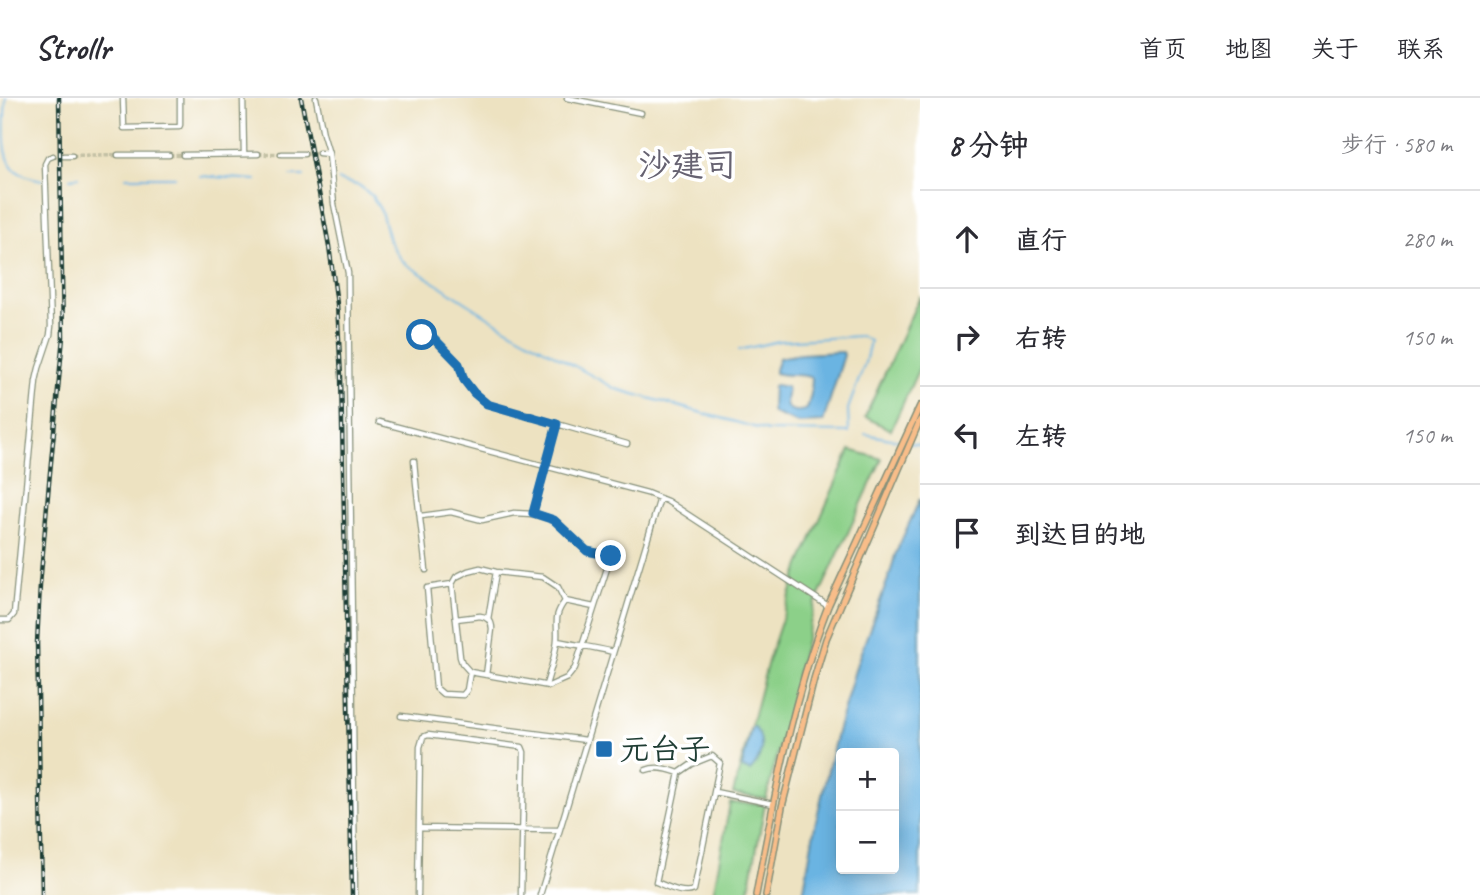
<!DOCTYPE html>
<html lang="zh">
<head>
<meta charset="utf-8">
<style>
	body { margin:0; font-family:Caveat,"LXGW WenKai TC",sans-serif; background:#f2f2f3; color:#2b2b33 }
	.controls { position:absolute; right:21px; bottom:21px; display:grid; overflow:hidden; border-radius:7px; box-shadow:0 4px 18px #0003 }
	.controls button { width:63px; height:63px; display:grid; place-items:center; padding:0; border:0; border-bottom:2px solid #e1e1e2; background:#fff; color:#2b2b33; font:35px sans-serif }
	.stop { position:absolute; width:21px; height:21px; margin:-16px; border:5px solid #1f6fb2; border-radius:50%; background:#fff }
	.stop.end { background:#1f6fb2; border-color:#fff; box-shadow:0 2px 7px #0008 }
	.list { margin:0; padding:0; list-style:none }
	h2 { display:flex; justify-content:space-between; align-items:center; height:91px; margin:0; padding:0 28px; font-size:30px }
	h2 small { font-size:23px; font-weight:400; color:#7c7c81 }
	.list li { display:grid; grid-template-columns:46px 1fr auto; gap:21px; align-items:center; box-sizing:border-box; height:98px; padding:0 28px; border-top:2px solid #e1e1e2 }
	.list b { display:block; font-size:26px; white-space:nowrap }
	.list em { font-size:23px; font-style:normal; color:#7c7c81 }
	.icon { flex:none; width:38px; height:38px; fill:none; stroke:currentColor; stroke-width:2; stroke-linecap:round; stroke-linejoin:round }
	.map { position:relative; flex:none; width:920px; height:797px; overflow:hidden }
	header { display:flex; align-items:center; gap:42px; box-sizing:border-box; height:98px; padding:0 35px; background:#fff; border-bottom:2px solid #e1e1e2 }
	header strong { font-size:33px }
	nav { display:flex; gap:38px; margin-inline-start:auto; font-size:24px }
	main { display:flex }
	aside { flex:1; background:#fff }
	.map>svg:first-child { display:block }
</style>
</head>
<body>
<header>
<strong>Strollr</strong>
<nav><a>首页</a><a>地图</a><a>关于</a><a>联系</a></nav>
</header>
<main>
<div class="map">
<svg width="920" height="797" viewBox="0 0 920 797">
	<rect width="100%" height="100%" fill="#fff"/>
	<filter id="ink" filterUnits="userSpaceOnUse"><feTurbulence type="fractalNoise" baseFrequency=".0143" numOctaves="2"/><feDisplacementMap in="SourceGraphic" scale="14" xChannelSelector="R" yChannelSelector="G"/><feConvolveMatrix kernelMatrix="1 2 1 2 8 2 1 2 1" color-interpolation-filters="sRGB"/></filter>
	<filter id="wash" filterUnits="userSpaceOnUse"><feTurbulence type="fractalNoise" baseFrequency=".00686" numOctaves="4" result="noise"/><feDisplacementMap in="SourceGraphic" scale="28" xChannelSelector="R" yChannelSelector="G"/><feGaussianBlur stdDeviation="1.57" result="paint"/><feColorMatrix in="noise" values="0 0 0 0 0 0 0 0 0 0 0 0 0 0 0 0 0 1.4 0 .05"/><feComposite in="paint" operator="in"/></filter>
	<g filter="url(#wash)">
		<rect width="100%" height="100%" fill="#ede2c1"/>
		<path fill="#8cd089" stroke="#56865e" stroke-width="2" d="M920 198V268L891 332 865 319Z
			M850 352 882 361 815 506 766 701 733 696 768 563 800 467Z
			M730 705 765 706 748 797H713Z"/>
		<path fill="#6ab4e2" stroke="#44788b" stroke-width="2" fill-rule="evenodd" d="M840 254H843L844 257 823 324 798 325 773 315 772 311 773 288 775 287 787 289C789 296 784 302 787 309 792 314 800 314 807 311L808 308 811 296 812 280C800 275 788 279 775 275V272L779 260 801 256Z
			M920 401V797H803L815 727 837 634 857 565 891 473 895 457ZM841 655H894V771H841Z
			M754 628C766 643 762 661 750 673L742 670 751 630Z"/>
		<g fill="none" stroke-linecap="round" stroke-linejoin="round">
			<path stroke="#6ab4e2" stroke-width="2" d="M6 0C5 20 0 57 15 72 23 78 32 80 42 82
				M200 78 256 82
				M291 78H304
				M126 79H175
				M70 80 78 79
				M338 82 360 88 372 98 381 113 389 143 403 164 501 227 616 291 768 333 849 334 848 311 865 265 870 243 861 238 779 243 739 252
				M865 336 901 343
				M910 345 920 347"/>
		</g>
	</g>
	<g filter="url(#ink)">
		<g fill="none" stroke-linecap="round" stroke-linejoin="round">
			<path stroke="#c4c1a5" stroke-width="4.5" stroke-dasharray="4.5 2" stroke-linecap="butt" d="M258 56H281
				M304 56 319 55
				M169 57H183
				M72 58 118 57"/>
			<defs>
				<path id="minor" d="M123 0 124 30 179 29 180 27V0
					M243 0 244 56
					M316 0 323 36 329 56 334 106 348 175 355 797
					M567 0 641 15
					M319 55 329 56
					M281 56H304
					M118 57H169
					M183 57 258 56
					M63 58H72
					M422 237 431 238 459 266 464 282 474 295 487 306 627 346
					M379 324 647 395 667 403 828 508
					M414 363C417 400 422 435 426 472
					M533 416 557 326
					M421 418 451 414 482 422 514 415 533 416 554 422 587 453 611 458 575 570 567 580 549 588 470 574 462 565 460 559 452 486 456 479 468 473 480 470 496 474 543 479 558 489 565 503
					M452 486 427 490 436 590 443 596 463 597 467 592 470 574
					M565 503 594 509
					M456 521 480 518C488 519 492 523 492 531L486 577
					M488 521 496 474
					M0 522H9L14 516 36 283 39 270 50 237 51 228 45 66 48 60 53 58
					M557 543C576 547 594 549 613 554
					M546 587C550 573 556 556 557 541 558 523 553 519 565 503
					M401 618 586 642
					M712 658 720 665 694 792C683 797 668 789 656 784L679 675 692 666Z
					M646 672C657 668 668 671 679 675
					M715 694 773 706
					M419 730 559 732
					M418 797 420 649 423 639 428 637 522 649 524 654 521 797
					M540 797 660 400"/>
				<path id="major" d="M756 797C774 700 792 601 828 508L920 308
					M766 797 782 709 814 581 826 541 920 322"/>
			</defs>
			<use href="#minor" stroke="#86907a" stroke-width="7"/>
			<use href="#major" stroke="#86907a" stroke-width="8"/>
			<use href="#minor" stroke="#fff" stroke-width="4.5"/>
			<use href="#major" stroke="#f8bd89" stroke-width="5"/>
			<defs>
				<path id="rail" d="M301 0 329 148 337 206 341 278 352 797
					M42 797 37 545 40 487 49 385 63 239 59 0"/>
			</defs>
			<use href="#rail" stroke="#1f3d34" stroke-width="4.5"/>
			<use href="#rail" stroke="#fff" stroke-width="2" stroke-dasharray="5" stroke-linecap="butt"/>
		</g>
	</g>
	<g fill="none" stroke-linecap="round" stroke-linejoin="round" filter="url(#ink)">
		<path stroke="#1f6fb2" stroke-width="9" d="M422 237 432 238 459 266 464 282 474 295 487 306 557 326 533 415 554 422 587 453 611 458"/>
	</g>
	<rect fill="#1f6fb2" stroke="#fff" stroke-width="2.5" x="595" y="642" width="18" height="18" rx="3.5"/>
	<g text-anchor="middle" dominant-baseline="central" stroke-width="7" stroke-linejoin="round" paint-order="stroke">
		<g font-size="30" fill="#1f3d34" stroke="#fff" text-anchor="start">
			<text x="620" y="651">元台子</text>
		</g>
		<g font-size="33" fill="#666271" stroke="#fff">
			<text x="687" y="67">沙建司</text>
		</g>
	</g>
</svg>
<div class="controls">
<button>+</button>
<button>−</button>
</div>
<div class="stop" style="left:422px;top:237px"></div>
<div class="stop end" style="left:611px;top:458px"></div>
</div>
<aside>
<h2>8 分钟<small>步行 · 580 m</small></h2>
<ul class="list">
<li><svg class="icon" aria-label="ahead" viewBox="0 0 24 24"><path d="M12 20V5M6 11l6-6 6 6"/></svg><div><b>直行</b></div><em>280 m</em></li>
<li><svg class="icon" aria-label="right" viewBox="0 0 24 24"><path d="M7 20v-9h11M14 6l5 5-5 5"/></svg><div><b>右转</b></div><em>150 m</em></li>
<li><svg class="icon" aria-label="left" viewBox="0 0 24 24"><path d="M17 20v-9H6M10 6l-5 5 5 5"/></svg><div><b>左转</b></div><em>150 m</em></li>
<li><svg class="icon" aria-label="arrive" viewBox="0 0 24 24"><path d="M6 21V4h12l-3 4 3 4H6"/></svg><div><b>到达目的地</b></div></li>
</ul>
</aside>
</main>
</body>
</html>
